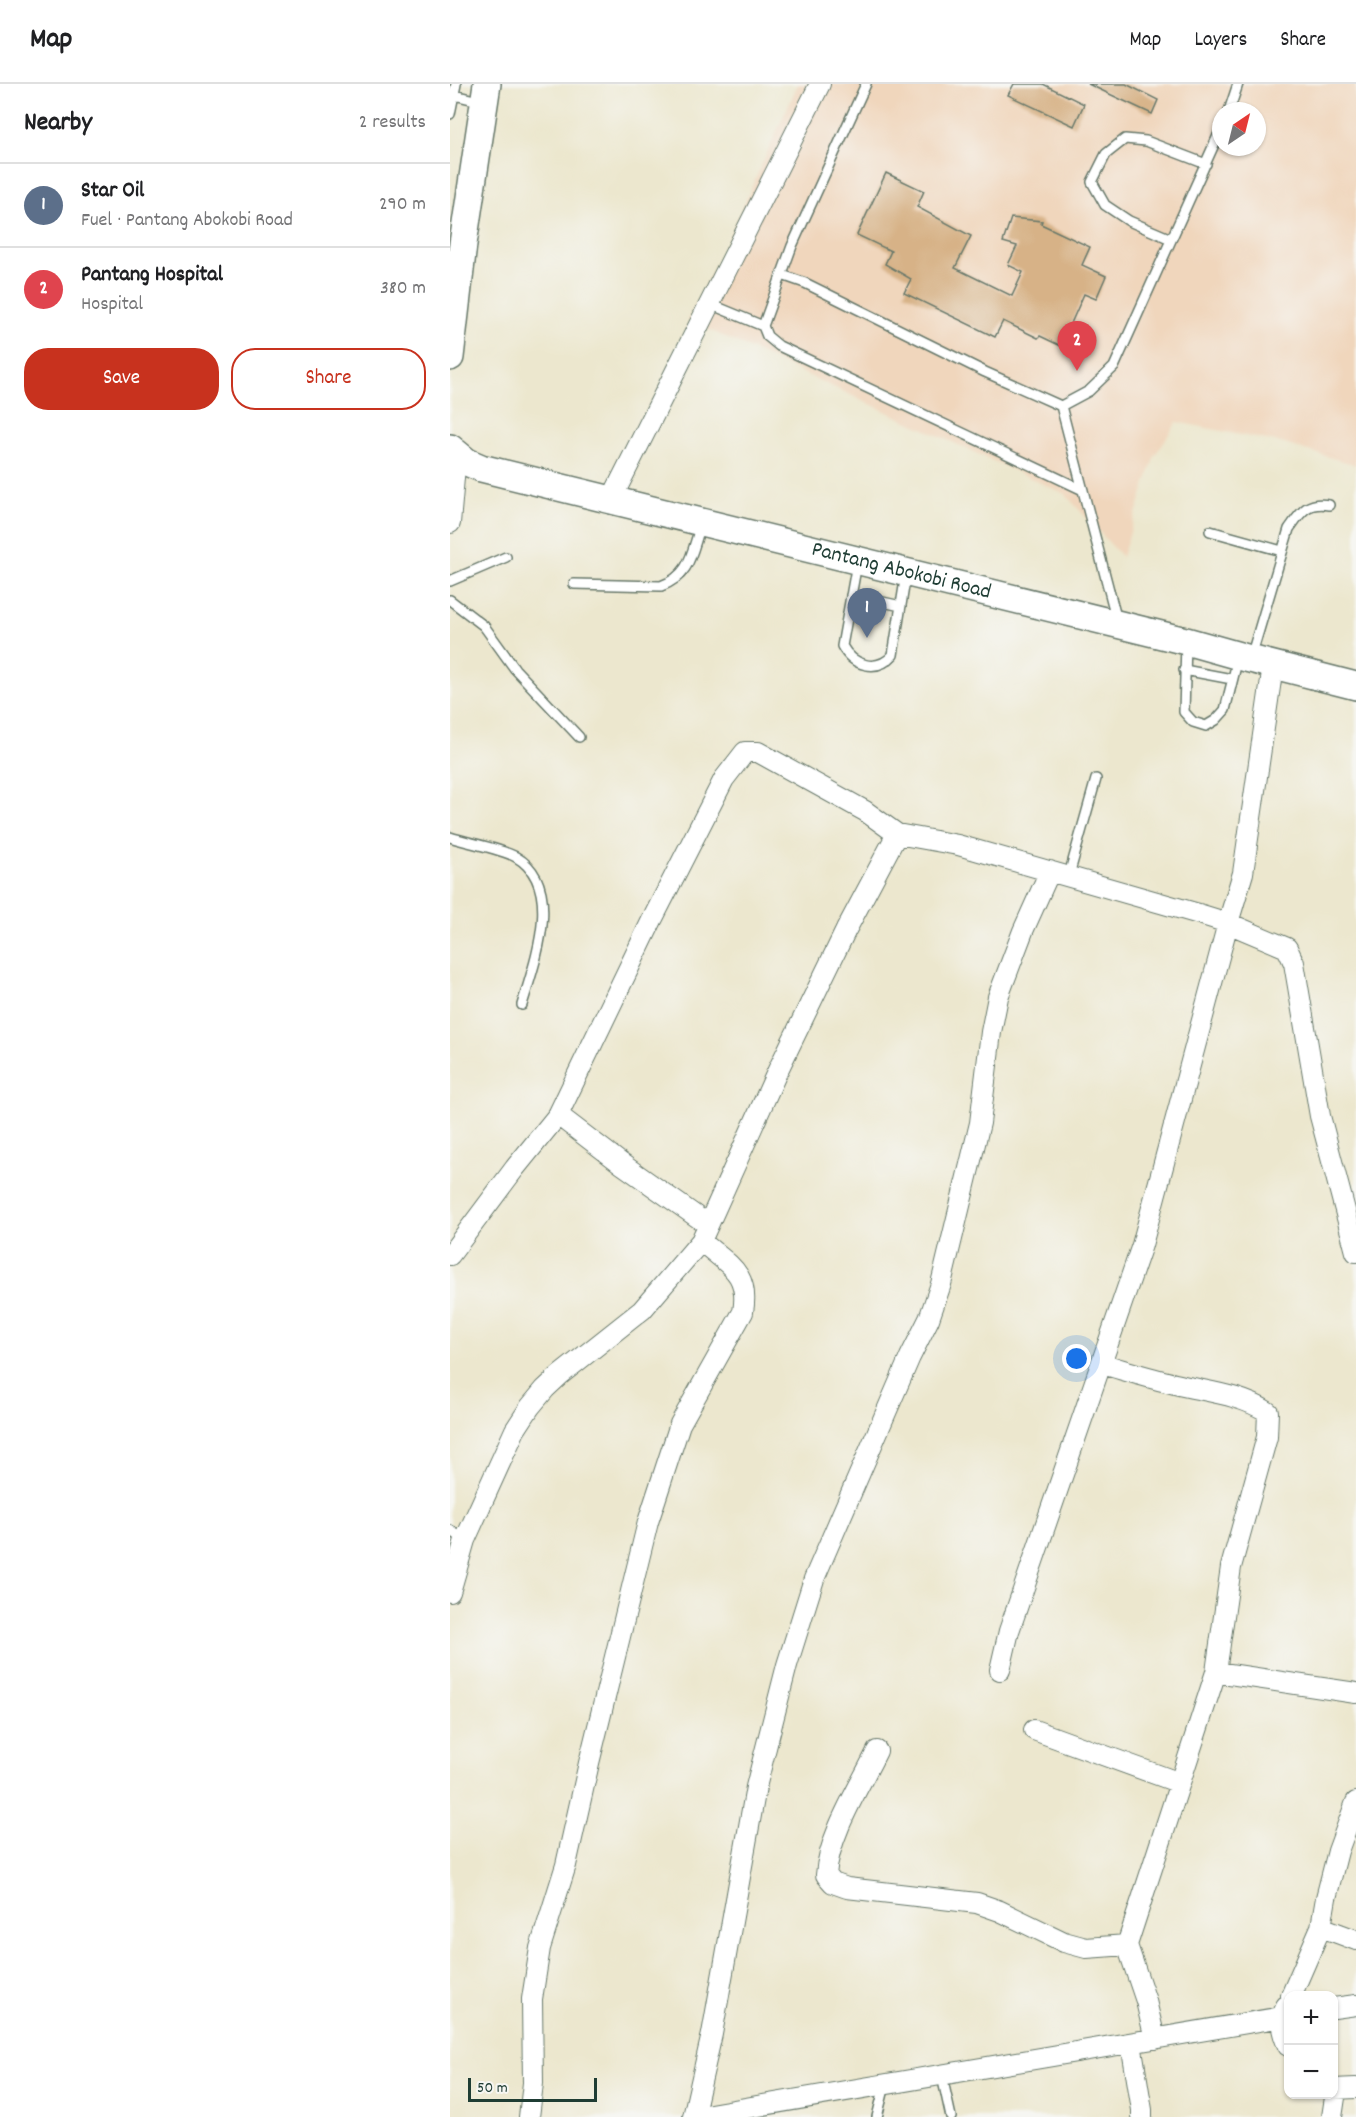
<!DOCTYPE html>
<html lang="en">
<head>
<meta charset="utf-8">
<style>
	body { margin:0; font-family:Dekko,sans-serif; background:#f6f6f6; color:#202124 }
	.controls { position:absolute; right:18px; bottom:18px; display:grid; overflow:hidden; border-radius:12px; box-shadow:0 2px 4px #0004 }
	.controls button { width:54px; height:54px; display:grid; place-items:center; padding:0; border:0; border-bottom:2px solid #e0e0e0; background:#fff; color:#202124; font:30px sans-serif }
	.compass { position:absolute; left:762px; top:18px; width:54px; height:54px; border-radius:50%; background:#fff; box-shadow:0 2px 4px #0004; rotate:35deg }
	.scale { position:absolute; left:18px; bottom:15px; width:129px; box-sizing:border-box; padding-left:6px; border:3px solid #1f3d34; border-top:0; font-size:16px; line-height:21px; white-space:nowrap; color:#1f3d34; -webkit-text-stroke:4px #f6f6f2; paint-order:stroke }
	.you { position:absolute; left:627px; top:1275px; width:21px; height:21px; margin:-15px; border:4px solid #fff; border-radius:50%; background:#1a73e8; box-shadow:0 0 0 9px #1a73e833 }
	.badge { display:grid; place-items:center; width:39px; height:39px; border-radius:50%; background:#c8321e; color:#fff; font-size:20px; font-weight:700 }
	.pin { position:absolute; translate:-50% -50px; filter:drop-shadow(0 2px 3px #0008) }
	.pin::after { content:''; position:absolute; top:32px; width:21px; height:18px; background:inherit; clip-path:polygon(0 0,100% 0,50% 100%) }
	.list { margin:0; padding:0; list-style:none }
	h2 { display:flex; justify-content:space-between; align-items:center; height:78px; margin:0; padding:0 24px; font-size:26px }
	h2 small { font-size:20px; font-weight:400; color:#757577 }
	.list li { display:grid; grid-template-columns:39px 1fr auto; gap:18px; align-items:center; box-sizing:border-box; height:84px; padding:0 24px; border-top:2px solid #e0e0e0 }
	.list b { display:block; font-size:22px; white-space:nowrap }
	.list p { margin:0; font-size:20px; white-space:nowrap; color:#757577 }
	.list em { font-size:20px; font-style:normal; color:#757577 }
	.actions { display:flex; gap:12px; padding:18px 24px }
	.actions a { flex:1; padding:14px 0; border:2px solid #c8321e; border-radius:24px; text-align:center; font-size:21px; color:#c8321e }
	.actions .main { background:#c8321e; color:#fff }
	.map { position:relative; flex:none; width:906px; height:2033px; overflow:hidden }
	header { display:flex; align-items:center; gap:36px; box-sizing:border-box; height:84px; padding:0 30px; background:#fff; border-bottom:2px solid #e0e0e0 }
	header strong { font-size:28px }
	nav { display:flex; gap:33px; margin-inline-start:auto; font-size:21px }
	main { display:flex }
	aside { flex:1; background:#fff }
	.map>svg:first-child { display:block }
</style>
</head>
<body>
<header>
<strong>Map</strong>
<nav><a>Map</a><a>Layers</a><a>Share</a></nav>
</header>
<main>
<aside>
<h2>Nearby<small>2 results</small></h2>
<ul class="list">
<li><span class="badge" style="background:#5c6f8a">1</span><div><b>Star Oil</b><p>Fuel · Pantang Abokobi Road</p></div><em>290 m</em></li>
<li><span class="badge" style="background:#e0444e">2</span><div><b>Pantang Hospital</b><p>Hospital</p></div><em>380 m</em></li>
</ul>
<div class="actions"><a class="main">Save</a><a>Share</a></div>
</aside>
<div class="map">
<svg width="906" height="2033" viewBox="0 0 906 2033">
	<rect width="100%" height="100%" fill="#f6f6f2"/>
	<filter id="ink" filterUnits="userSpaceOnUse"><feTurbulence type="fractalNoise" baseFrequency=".0167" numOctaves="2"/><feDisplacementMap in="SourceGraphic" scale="12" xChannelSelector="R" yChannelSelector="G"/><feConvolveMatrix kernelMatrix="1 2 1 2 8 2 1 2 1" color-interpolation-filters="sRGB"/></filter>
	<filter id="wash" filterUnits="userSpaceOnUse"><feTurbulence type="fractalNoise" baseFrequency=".008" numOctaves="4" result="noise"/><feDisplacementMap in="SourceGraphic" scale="24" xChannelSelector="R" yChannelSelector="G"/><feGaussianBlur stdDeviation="1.35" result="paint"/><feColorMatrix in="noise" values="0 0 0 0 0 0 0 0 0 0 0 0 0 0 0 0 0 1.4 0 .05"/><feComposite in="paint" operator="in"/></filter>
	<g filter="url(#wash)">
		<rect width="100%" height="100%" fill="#ece7ce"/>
		<path fill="#f0d6bc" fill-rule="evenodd" d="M348 0H906V381L831 359 727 338 705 371 672 473 615 410 238 236 272 169ZM771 27H807V63H771Z"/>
		<g id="blocks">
			<path fill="#d7b287" d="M564 0H593L634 20 624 42 558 11Z
				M638 0H676L708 16 702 30Z
				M436 89 474 107 467 123 521 152 505 184 562 212 573 188 558 181 567 162 553 158 561 134 592 137 591 140 640 163 632 181 656 192 646 215 634 210 611 262 590 252 588 254 553 237 545 253 454 209 461 195 435 180 441 167 407 151Z"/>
		</g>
	</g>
	<g filter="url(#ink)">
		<use href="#blocks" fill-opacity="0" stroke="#67786a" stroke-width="1.5"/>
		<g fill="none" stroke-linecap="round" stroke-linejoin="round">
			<defs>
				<path id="lane" d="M416 0 342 162 313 242 317 252 329 262 633 406
					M0 10 33 18
					M779 27 788 0
					M0 30 6 0
					M721 155 679 137 655 121 642 98 656 70 675 55 696 57 756 80
					M332 191 355 199 535 288 611 322
					M260 220 313 242
					M611 322 639 307 664 283 771 45
					M611 322 667 537
					M760 447 832 467
					M407 479 392 562C403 582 427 589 443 571L456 490
					M0 497 56 473
					M124 500 211 502C241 491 241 469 251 441
					M401 511 451 522
					M0 516 34 542 65 585 129 653
					M736 559 734 628 743 638 756 642 766 636 775 626 788 574
					M801 573 839 445C851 428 857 417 879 421
					M734 586 782 595
					M0 753C18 759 50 764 66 773 115 801 84 880 72 921
					M619 791 646 695
					M0 1446 15 1456
					M492 1992 501 2033
					M427 2033 435 2001"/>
				<path id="street" d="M161 416 370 0
					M0 439 6 371
					M600 787 573 847 548 913 541 948 530 1039 491 1200 479 1235 460 1273 364 1495 337 1581 306 1703 262 1950 243 2033 838 1932
					M108 1031 172 1080 257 1140
					M0 1171 65 1084 108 1031 202 836 274 695 295 668H308L415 727 447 750 508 761 749 830 778 839 837 864 844 879 870 1032 906 1168
					M652 1280C677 1287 700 1294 725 1300 757 1308 789 1310 818 1328L817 1353 781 1483 766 1588 677 1861 696 1917 705 1955
					M0 1508 15 1456 65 1346 80 1323 95 1305 110 1291 192 1226 251 1157 328 986 396 846 447 750
					M550 1586 559 1547 692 1161 778 839 793 789 823 582
					M766 1588 906 1609
					M584 1646 730 1699
					M427 1667C409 1704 379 1750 376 1791L383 1799 397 1804 527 1819 550 1827 614 1858 636 1864 677 1861
					M871 1843 906 1856
					M841 1912 871 1843 876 1814 888 1767 906 1718
					M836 1922C829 1936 831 1947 838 1962
					M884 1924 906 1921
					M681 1959 692 2026V2033
					M884 2005 906 2004
					M79 2033 83 1999 82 1915 90 1864 116 1781 139 1679 198 1438 230 1340 293 1228C300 1188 278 1181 251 1157
					M882 2033 886 2007"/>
				<g id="secondary">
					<path d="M0 273 13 160 37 0"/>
					<path id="s1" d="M0 364 17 378 31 384 736 557 800 575 906 602"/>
				</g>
			</defs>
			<use href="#lane" stroke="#67786a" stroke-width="12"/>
			<use href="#street" stroke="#67786a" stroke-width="22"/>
			<use href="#secondary" stroke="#67786a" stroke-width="30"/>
			<use href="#lane" stroke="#fff" stroke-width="9"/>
			<use href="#street" stroke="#fff" stroke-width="20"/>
			<use href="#secondary" stroke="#fff" stroke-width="27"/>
		</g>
	</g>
	<g text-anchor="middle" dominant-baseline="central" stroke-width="4.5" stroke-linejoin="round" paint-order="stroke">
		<g font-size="22" fill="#1f3d34" stroke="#f6f6f2">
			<text stroke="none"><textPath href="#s1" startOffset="470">Pantang Abokobi Road</textPath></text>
		</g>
	</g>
</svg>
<div class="controls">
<button>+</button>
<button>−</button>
</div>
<svg class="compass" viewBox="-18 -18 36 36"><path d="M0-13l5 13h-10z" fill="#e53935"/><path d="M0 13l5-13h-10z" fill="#757577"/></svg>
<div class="scale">50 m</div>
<div class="you"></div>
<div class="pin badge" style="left:417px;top:554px;background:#5c6f8a">1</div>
<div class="pin badge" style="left:627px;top:287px;background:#e0444e">2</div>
</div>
</main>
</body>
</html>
